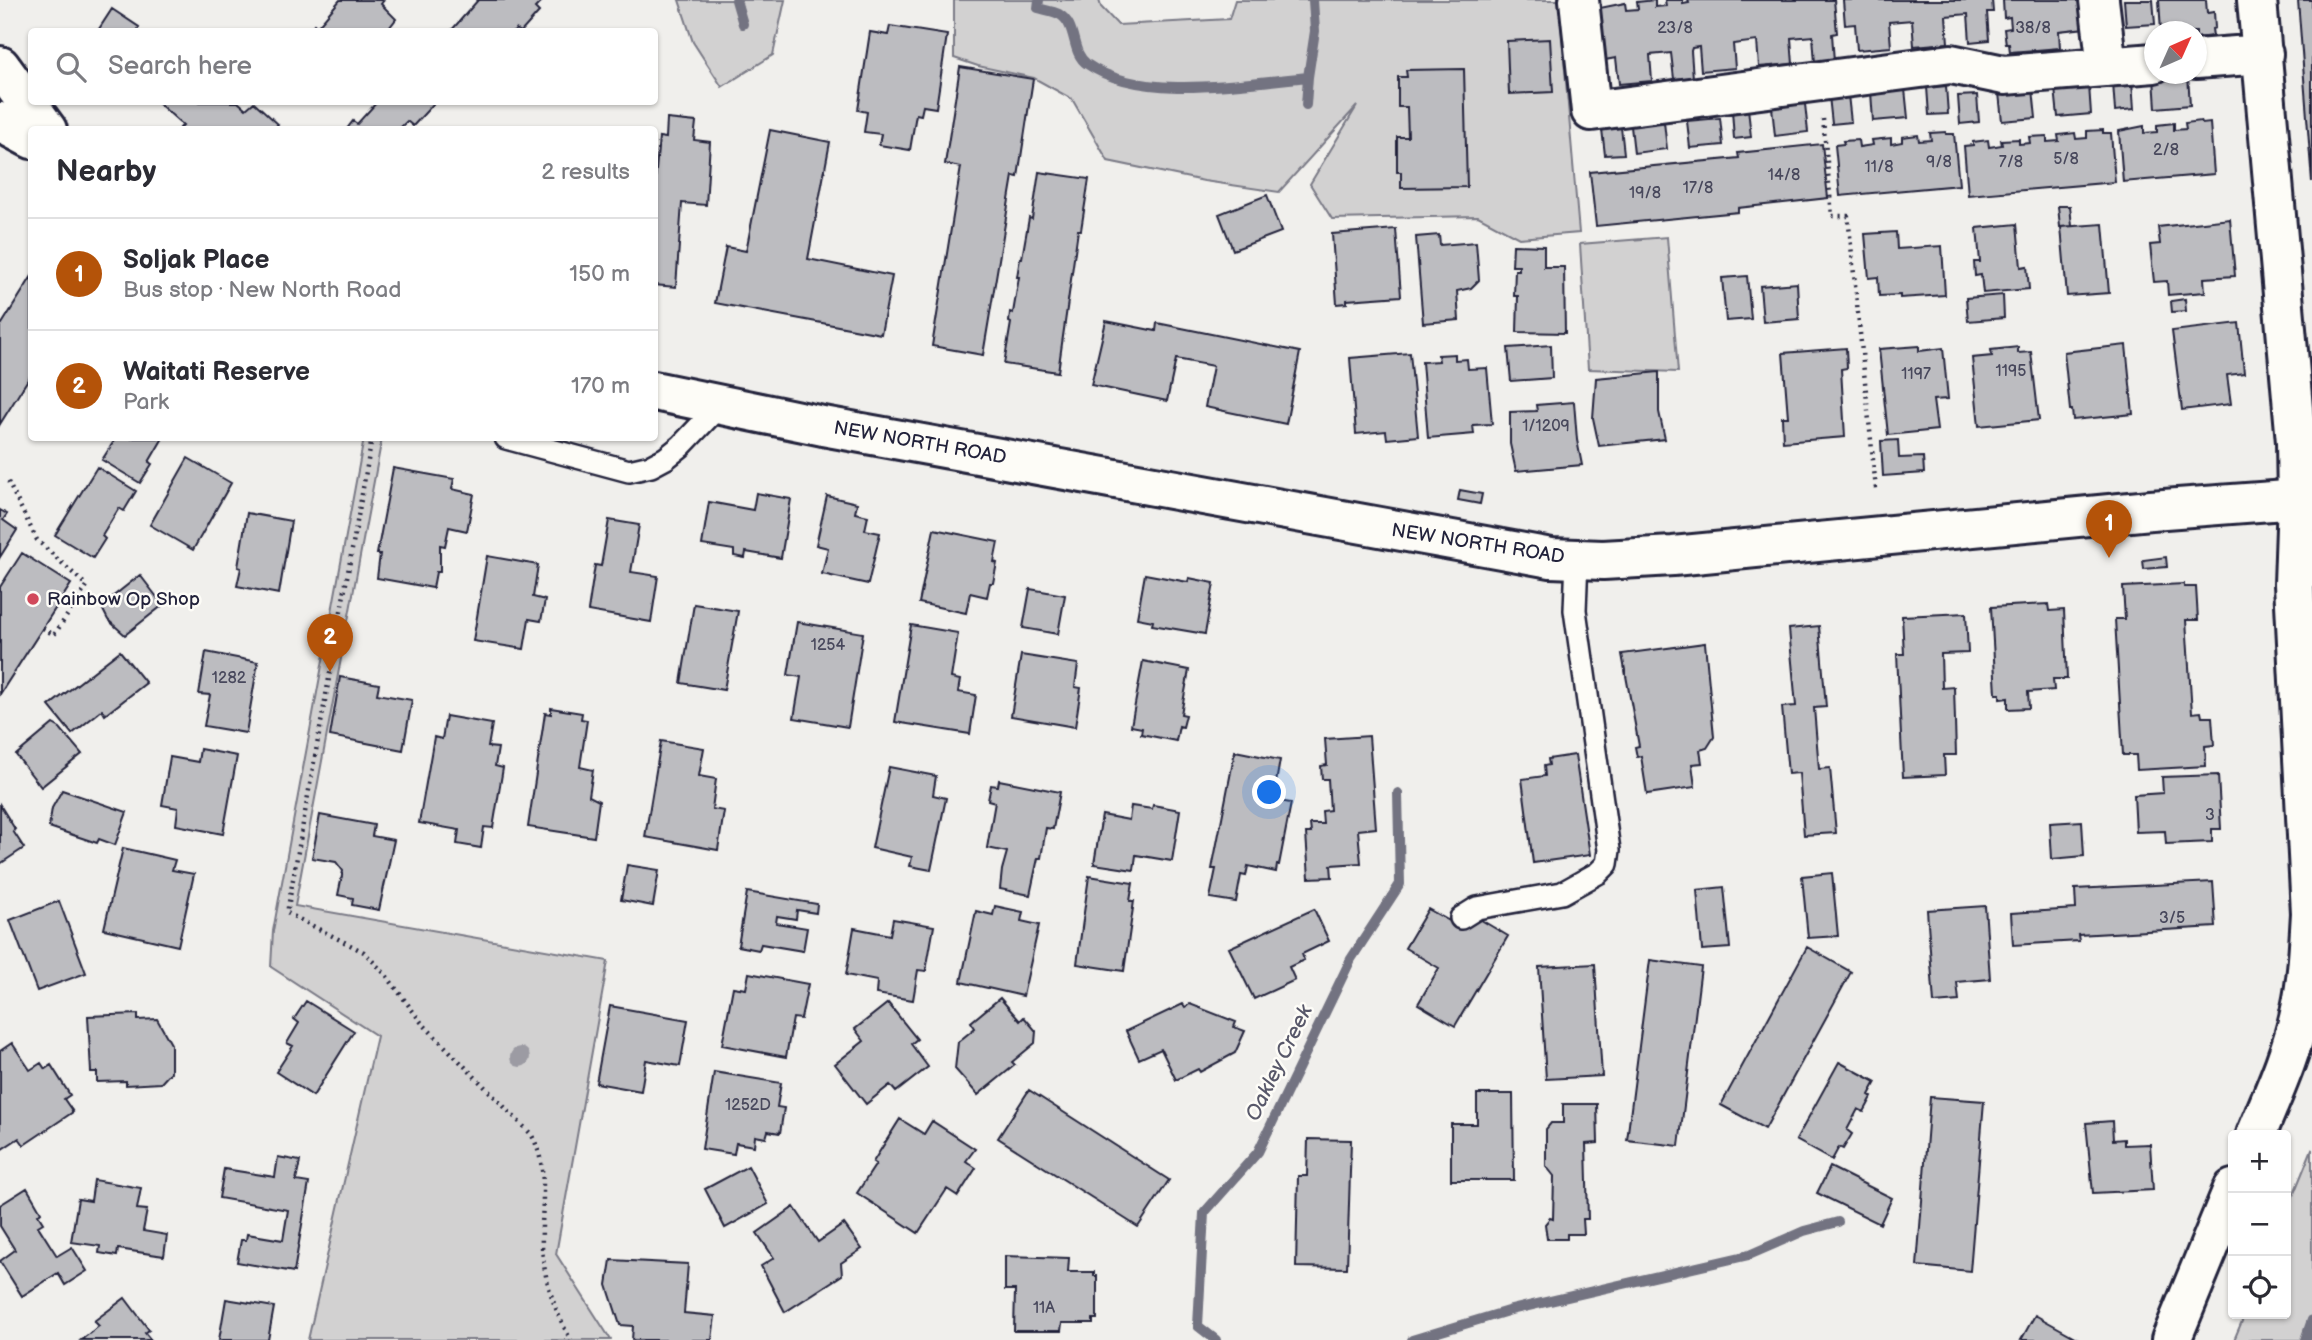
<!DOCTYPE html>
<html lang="en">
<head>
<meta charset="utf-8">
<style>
	body { margin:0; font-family:"Balsamiq Sans",sans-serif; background:#f2f2f3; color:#2b2b33 }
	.controls { position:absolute; right:21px; bottom:21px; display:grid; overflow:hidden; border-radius:7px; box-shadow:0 2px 5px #0004 }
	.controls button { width:63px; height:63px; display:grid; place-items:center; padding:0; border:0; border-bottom:2px solid #e1e1e2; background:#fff; color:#2b2b33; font:35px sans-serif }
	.compass { position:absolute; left:2144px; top:21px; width:63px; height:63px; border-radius:50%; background:#fff; box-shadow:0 2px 5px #0004; rotate:45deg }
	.you { position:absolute; left:1270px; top:793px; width:24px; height:24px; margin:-18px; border:5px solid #fff; border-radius:50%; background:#1a73e8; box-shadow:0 0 0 10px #1a73e833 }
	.badge { display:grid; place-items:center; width:46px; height:46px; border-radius:50%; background:#b45309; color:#fff; font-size:23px; font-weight:700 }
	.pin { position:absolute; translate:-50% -58px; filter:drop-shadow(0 2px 4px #0008) }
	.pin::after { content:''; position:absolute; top:37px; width:24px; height:21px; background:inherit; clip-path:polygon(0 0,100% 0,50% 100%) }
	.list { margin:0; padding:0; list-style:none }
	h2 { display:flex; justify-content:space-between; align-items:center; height:91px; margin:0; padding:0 28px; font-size:30px }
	h2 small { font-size:23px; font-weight:400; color:#7c7c81 }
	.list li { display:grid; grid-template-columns:46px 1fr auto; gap:21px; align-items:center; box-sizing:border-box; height:112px; padding:0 28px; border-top:2px solid #e1e1e2 }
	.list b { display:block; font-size:26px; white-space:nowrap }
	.list p { margin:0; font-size:23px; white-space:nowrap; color:#7c7c81 }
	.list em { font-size:23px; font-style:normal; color:#7c7c81 }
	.icon { flex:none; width:38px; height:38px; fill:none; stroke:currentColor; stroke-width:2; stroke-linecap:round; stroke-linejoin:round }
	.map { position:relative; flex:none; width:2312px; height:1340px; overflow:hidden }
	.search { position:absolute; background:#fff; box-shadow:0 2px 5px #0004; left:28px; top:28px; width:630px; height:77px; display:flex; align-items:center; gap:18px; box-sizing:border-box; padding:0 24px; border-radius:7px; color:#7c7c81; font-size:26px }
	.panel { position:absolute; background:#fff; box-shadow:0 2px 5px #0004; left:28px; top:126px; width:630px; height:315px; border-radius:7px }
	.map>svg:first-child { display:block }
</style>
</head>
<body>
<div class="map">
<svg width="2312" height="1340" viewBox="0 0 2312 1340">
	<rect width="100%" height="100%" fill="#f0efec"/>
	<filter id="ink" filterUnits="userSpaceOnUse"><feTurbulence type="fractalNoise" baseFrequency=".0143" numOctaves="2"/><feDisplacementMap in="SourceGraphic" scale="14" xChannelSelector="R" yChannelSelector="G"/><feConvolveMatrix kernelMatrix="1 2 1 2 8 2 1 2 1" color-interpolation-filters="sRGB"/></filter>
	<g filter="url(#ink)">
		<path fill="#d2d1d1" stroke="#7a7a86" stroke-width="2" d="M679 0H785L773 55 722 87 693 42Z
			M954 0H1099L1101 7 1118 25 1229 19 1235 0H1559L1579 233 1519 238 1478 216 1332 219 1310 184 1357 106 1279 192 1204 181 1108 161 1072 99 1034 78 978 66 954 58Z
			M1667 237 1678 372 1588 369 1580 244Z
			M364 438H382L295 906 608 961 556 1254 611 1340H308L377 1036 271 967 273 931Z
			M2312 1149V1340H2234L2245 1314H2286V1213Z"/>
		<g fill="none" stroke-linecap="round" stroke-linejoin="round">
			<path stroke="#737381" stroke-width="10" d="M736 0 743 24
				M1039 0 1038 8C1045 10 1053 11 1059 14 1078 25 1070 52 1087 64 1141 102 1245 83 1308 77
				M1306 105 1308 77 1315 31 1313 0
				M1216 1340 1198 1326 1204 1213 1258 1152 1351 959 1400 884 1398 793
				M1412 1340 1511 1310 1749 1255 1804 1231 1838 1222
				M2305 1340 2312 1320"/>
		</g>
		<path fill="#bcbcc0" stroke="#22223b" stroke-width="2" d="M340 0H384L381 4 396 19 386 32 380 29 378 32H308L314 24 317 27Z
			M478 0H543L535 8 539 12 521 32 516 29 514 32H450Z
			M1655 0V7L1666 6 1665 0H1683V4L1689 3 1688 0H1834L1837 33 1832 34 1834 61 1815 63 1813 36 1791 38 1793 64 1759 67 1757 41 1733 44 1735 68 1701 71 1699 47 1692 48 1691 51 1693 78 1674 79 1671 53 1650 55 1652 81 1619 84 1616 58 1605 60 1600 8 1625 3 1626 10 1638 9 1637 2Z
			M1843 0H1992L1993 12H1987L1989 40 1970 42 1968 14 1946 16 1948 43 1914 46 1912 20 1889 22 1891 47 1857 50 1855 24 1845 25Z
			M2003 0H2082L2085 28 2059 31 2060 48 2010 52 2009 44H2006L2004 29 2011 28 2010 17 2004 18Z
			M2124 0H2153L2155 24 2126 26Z
			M2159 0H2206L2207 13 2214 12 2215 28 2212 29 2213 36 2196 38V32H2161Z
			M2298 0H2312V182Z
			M112 9 139 27 137 32H97Z
			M890 26 947 35 936 108 923 106 921 115 916 114 910 150 879 145 881 134 864 132 867 112 858 110 870 32 888 35Z
			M1550 39 1553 92 1509 94 1507 41Z
			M960 67 1033 79 1018 177 1013 176 983 355 932 346 961 167 945 164Z
			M1464 69 1467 187 1401 188V172H1397V137H1408L1407 107H1398V77H1407L1406 70Z
			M2188 76 2190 105 2156 108 2154 78Z
			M2132 81 2134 109 2115 111 2113 83Z
			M2089 85 2091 114 2058 117 2055 88Z
			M1946 86 1948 114 1929 115 1927 87Z
			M1905 89 1908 118 1873 121 1871 92Z
			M2033 89 2036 118 2002 121 1999 93Z
			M1848 95 1851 122 1832 124 1829 96Z
			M1977 95 1979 122 1960 124 1958 96Z
			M157 102H238L246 109 254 102 278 124 273 130H182L180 128 183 125Z
			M377 102H435L413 126 407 121 400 128 402 130H346L353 121 357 124Z
			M1805 104 1808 132 1775 136 1772 107Z
			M1748 108 1751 137 1734 139 1732 110Z
			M1720 118 1723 145 1690 148 1687 121Z
			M667 119 696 122 694 140 710 142 706 205 682 203 676 287 654 285V192L659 137 666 138Z
			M2201 121 2202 124 2210 123 2214 174 2123 182 2119 131 2144 126V133L2157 132V125L2174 123V130L2186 129 2185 123Z
			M1664 122 1667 149 1634 153 1631 126Z
			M1621 127 1624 154 1605 155 1602 129Z
			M770 130 830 142 808 259 892 276 881 334 715 303 726 247 746 251Z
			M2103 130V133H2111L2115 182 1968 195 1964 146 1973 145V142L1988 140 1989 147 2002 145 2001 140 2019 139V144L2030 143 2029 137 2047 136V142L2059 141 2058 135 2075 133 2076 139 2087 138V131Z
			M1946 132V134H1954L1959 185 1840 196 1835 145 1844 144 1843 141 1858 140 1859 147 1873 145 1872 140 1891 138V144L1902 142V137L1918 135 1919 141 1931 140 1930 133Z
			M1822 144 1828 198 1738 208V212L1596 226 1590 172 1739 158 1738 153Z
			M1039 172 1089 179 1081 230H1078L1058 372 1004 364 1011 323 1009 322 1010 312 1013 313 1019 277H1017L1020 258H1022L1029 218 1032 219Z
			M1267 195 1281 232 1233 250 1219 214Z
			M2058 206H2070L2072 226 2060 227Z
			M2230 219 2235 276 2204 278 2205 292 2168 295 2167 281 2154 282 2150 245 2160 244 2158 227Z
			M2017 224 2021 267 2027 266 2029 289 1983 293 1981 275 1975 276 1974 262H1980L1977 228Z
			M2103 224 2109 293 2067 296 2061 227Z
			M1396 229 1401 296 1347 300V303L1337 304 1332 234Z
			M1896 232 1897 249 1942 246 1945 295 1900 298V295L1879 296 1878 277 1869 278 1865 234Z
			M1439 235 1440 245 1476 242 1479 280 1471 288 1457 291 1459 320 1423 323 1416 237Z
			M1513 245 1544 246V267H1564L1565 333 1517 332 1518 296H1514L1515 270H1519V266H1512Z
			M32 276V373L0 424V323L2 324Z
			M1747 276 1751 319 1726 321 1722 278Z
			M1797 283 1799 319 1763 322 1760 286Z
			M2003 295 2004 318 1968 321 1966 298Z
			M2185 299 2186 311 2172 312 2171 301Z
			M1106 321 1156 331 1157 323 1300 352 1286 424 1205 407 1213 366 1176 359 1167 401 1091 385Z
			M2239 323 2244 373 2227 375 2231 404 2182 410 2172 331Z
			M1551 345 1552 378 1511 381 1508 348Z
			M2126 345 2133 414 2073 420 2072 410H2070L2064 352Z
			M1919 346V351L1943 348 1948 399 1933 400 1937 430 1888 435 1879 349Z
			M2018 347V353L2031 352 2039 420 1979 426 1972 358 1992 356 1991 350Z
			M1846 348 1847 368 1841 369 1845 437 1783 442 1782 417H1788L1783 353Z
			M1410 353 1418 436 1387 439 1386 431 1356 434 1350 358Z
			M1455 354V360L1467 359 1468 369 1487 368 1492 424 1473 425 1474 434 1428 438 1422 362 1439 361 1438 355Z
			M1659 372V412L1665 439 1599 446 1593 418 1596 378Z
			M1574 402 1577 440 1582 465 1516 471 1510 444V412L1537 411 1536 405Z
			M116 438H163L149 462 152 464 140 483 102 460Z
			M1898 440 1899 458 1923 457 1924 473 1883 476 1881 441Z
			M188 458 231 483 193 550 150 525Z
			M97 467 136 491 124 511 119 508 102 536 105 539 93 558 55 535Z
			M393 468 454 479 452 489 474 494 467 531 449 527 445 546 440 545V572H436L433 588 377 578 380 554H377Z
			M1460 490 1482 494 1480 504 1458 500Z
			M756 493 791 499 781 558 746 552 745 558 734 556V550L702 545 709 502 753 510Z
			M827 496 857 503 855 513 868 516 865 530 880 533 868 584 822 574 828 548 816 545Z
			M0 510 7 514 3 520 17 530 0 557Z
			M247 513 291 521 279 594 237 586 241 568 238 567Z
			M609 520 639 525 631 572 658 576 651 622 588 611 595 565 601 566Z
			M934 529 998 542 994 562 997 563 993 583H990L987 597 970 593 966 613 919 603Z
			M22 553 71 584 0 694V587Z
			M487 556 538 565 533 597 545 600 541 621 529 619 524 649 473 641Z
			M2166 557 2167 567 2144 569 2143 560Z
			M1145 574 1188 582 1189 578 1214 583 1205 634 1152 625 1153 621 1137 618Z
			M140 575 163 605 125 635 108 620 101 606Z
			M2184 584V587H2196L2198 620H2186L2192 713 2201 712 2202 717H2212L2214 745 2205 746 2206 766 2137 770 2136 755H2123L2115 619H2125L2123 587Z
			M1030 589 1065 595 1058 634 1023 628Z
			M694 604 738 611 724 690 681 683Z
			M2048 604 2049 611 2064 610 2067 679H2053L2054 690 2028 692 2029 708 2008 709V698L2000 699V694H1996L1991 607Z
			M1966 613 1968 653 1941 654 1942 688 1954 687 1956 755H1944L1945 775 1903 777 1897 654H1904L1902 616Z
			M797 622 863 633 848 727 794 718 801 677 788 675Z
			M911 625 958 633 951 678 960 680 958 692 976 695 970 734 895 722Z
			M1819 626 1826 707 1814 708 1819 769 1830 768 1836 833 1804 835 1799 773 1788 774 1782 707 1796 706 1789 629Z
			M1705 643 1714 737 1707 748 1700 750 1702 763 1692 764 1695 787 1647 794 1641 756 1637 757 1635 747 1639 746 1622 654Z
			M120 651 146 683 105 715 102 710 72 734 49 706Z
			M206 652 258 662 246 733 204 726 210 695 199 694Z
			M1021 655 1078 664 1075 687 1081 688 1075 727 1011 716Z
			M1143 661 1189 670 1181 714 1186 715 1183 727 1179 726 1176 741 1141 734 1142 728 1131 726Z
			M340 677 379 684 377 694 412 700 403 750 330 736Z
			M551 708 582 713 581 719 587 720 580 767 593 770 589 796 599 801 594 837 528 827 545 713 551 714Z
			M446 716 492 724 488 747 498 748 495 766 503 768 493 828 484 827 481 848 457 844 459 830 419 823 434 737 442 739Z
			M53 724 60 728 82 754 41 787 16 755Z
			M1369 736 1376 828 1358 830 1361 863 1331 865 1332 877 1309 878 1306 833H1311L1310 824H1323L1322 811 1330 810 1328 779H1322L1321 766 1327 765 1325 739Z
			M661 741 704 748 699 776 716 779 712 809 724 811 718 850 645 837Z
			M200 749 237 756 223 834 176 825 178 808 162 805 170 757 198 762Z
			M1235 751 1280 760 1273 800 1291 803 1279 865H1277L1276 872 1248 866 1246 876 1241 875 1236 902 1210 898 1216 869H1212Z
			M1575 755 1590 855 1533 863 1522 779 1545 776 1544 766 1549 765 1548 759Z
			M889 767 936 776 933 795 946 798 931 870 910 866 912 857 872 848Z
			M2218 775 2221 829H2212V842L2166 844 2165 831 2136 832 2134 795 2163 793 2162 777Z
			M999 780 1060 792 1053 829 1046 828 1041 858H1038L1030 895 1000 889 1002 870 1007 852 987 848 995 802 988 800 991 785 998 786Z
			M62 790 127 812 115 845 99 839 97 843 49 827 52 808Z
			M0 805 15 829 13 831 24 848 0 864Z
			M1153 805 1180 810 1172 861 1136 855 1134 870 1094 864 1102 815 1129 820 1131 806 1152 809Z
			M320 815 374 825 372 836 394 840 379 910 352 905 353 898 338 895 343 871 336 862 312 858Z
			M2082 821 2084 856 2052 859 2050 823Z
			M123 848 175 860 172 870 194 874 178 946 104 929Z
			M627 865 659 870 653 906 621 900Z
			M1832 873 1838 936 1808 938 1802 876Z
			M1089 876 1133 883 1130 901H1134L1124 971 1077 964Z
			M2213 882 2216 927 2078 935 2079 941 2013 945 2011 913 2076 909 2075 889Z
			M1724 887 1730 948 1702 950 1697 890Z
			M747 892 817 904 816 913 797 910 796 919 777 916 776 923 807 928 803 951 761 944 759 950 738 946Z
			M59 901 86 973 37 991 10 920Z
			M995 906 1023 912 1021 921 1039 925 1023 996 961 982 976 911 993 915Z
			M1985 906 1990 979 1957 982 1959 1001 1934 1003 1927 910Z
			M1314 909 1329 941 1302 954 1304 960 1289 967 1295 980 1254 999 1229 948Z
			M1428 909 1462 928 1471 914 1508 936 1455 1026 1418 1004 1439 968 1405 948Z
			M893 919 934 926 926 971 918 970 913 1000 876 994 877 981 846 975 854 928 890 935Z
			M1807 947 1851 972 1765 1129 1721 1105Z
			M1650 960 1701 967 1679 1146 1627 1140Z
			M1595 964 1602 1076 1546 1079 1539 967Z
			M749 973 808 984 801 1019 793 1018 786 1057 722 1045 733 987 746 989Z
			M1000 998 1020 1021 1024 1017 1036 1031 1035 1043 1012 1062 1015 1065 978 1095 955 1069 958 1042 975 1028 971 1022Z
			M306 1001 354 1031 313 1096 276 1072 293 1046 287 1043 299 1023 294 1019Z
			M888 1003 917 1039 911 1044 928 1067 896 1092 890 1085 866 1104 835 1064 864 1041 855 1029Z
			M1183 1004 1185 1007 1190 1004 1236 1022 1234 1027 1245 1031 1235 1053 1200 1072 1198 1069 1176 1080 1161 1049 1139 1059 1126 1031Z
			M610 1006 688 1020 680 1066 646 1060 641 1091 596 1083Z
			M138 1014V1020L157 1019 171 1044V1072L161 1083 126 1085V1081L97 1082V1072H91L88 1016Z
			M12 1043 30 1070 41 1063 45 1069 51 1065 70 1095 64 1099 73 1112 24 1145 19 1138 2 1149 0 1146V1051Z
			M1839 1062 1876 1082 1869 1095 1872 1097 1864 1112 1858 1109 1847 1130 1852 1134 1843 1149 1839 1147 1832 1160 1796 1140Z
			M714 1072 781 1083 777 1107 784 1108 780 1133 768 1131 766 1138 755 1136 754 1146 736 1143 734 1154 702 1149Z
			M1029 1090 1169 1180 1138 1227 998 1138Z
			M1477 1094H1513L1514 1180H1451V1124H1477Z
			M1930 1097 1984 1101 1970 1271 1917 1266Z
			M1563 1104H1597L1598 1143 1586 1144 1588 1219H1583L1584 1234H1567V1239H1547L1545 1224 1550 1218 1553 1219 1554 1176 1546 1166V1129L1551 1123H1563Z
			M900 1119 924 1134 932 1121 975 1149 966 1161 976 1168 958 1196 947 1189 918 1233 857 1193 876 1164 873 1162Z
			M2112 1121 2113 1140 2124 1139V1145L2150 1144 2153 1190 2093 1193 2086 1123Z
			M1308 1139 1351 1140 1347 1268 1296 1267 1298 1176H1307Z
			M278 1157 300 1161 296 1181 309 1183 294 1272 237 1262 241 1240H246L247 1234 283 1240 288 1210 219 1198 224 1169 275 1177Z
			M748 1166 768 1204 725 1228 705 1189Z
			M1830 1167 1892 1198 1880 1224 1817 1193Z
			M94 1180 141 1188 137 1209 147 1210 143 1231 167 1235 164 1256 118 1249 117 1256 99 1253 100 1246 71 1242 78 1199 91 1201Z
			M27 1188 41 1212 38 1215 43 1223 38 1226 57 1256 72 1247 87 1271 65 1285 58 1273 22 1296 0 1261 15 1250 0 1226V1205Z
			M794 1207 818 1242 844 1224 862 1249 841 1263 842 1275 785 1312 761 1266 774 1258 757 1233Z
			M1005 1256 1069 1258 1068 1272H1094V1276H1097V1319H1093V1323H1062L1061 1331H1014L1015 1290H1005Z
			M611 1260 688 1264 684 1313 715 1316 712 1340H632L633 1326 620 1325 607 1285Z
			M125 1298 149 1330 145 1333 151 1340H81L99 1326 94 1321Z
			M226 1299 274 1307 268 1340H219Z
			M2035 1315 2080 1340H2021Z"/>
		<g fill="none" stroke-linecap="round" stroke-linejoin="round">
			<defs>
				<path id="service" d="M506 438 629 471 651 466 666 458 681 446 720 405
					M1461 918 1477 908 1562 893 1598 873 1607 864 1609 850 1575 610 1577 559"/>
				<path id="minor" d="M1579 0 1591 111 1951 64 2004 75 2154 63
					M2099 0 2107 67
					M2257 0 2296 442 2297 499
					M2196 59 2263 54"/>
				<path id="tertiary" d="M2256 1135C2273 1094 2292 1053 2301 1009 2308 977 2309 945 2311 913L2294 584 2297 499
					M2171 1340 2233 1189"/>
				<path id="secondary" d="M0 122 32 139
					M654 391 823 426 1551 558 1603 560 1673 556 2151 510 2312 498"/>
				<path id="primary" d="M0 66 47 130"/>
			</defs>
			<use href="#service" stroke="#22223b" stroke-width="26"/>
			<use href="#minor" stroke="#22223b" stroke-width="44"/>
			<use href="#tertiary" stroke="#22223b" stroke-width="44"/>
			<use href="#secondary" stroke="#22223b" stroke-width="44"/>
			<use href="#primary" stroke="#22223b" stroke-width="44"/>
			<path stroke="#22223b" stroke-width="4.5" stroke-dasharray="2 5" stroke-linecap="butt" d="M1823 119 1832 216H1848L1876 489
				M372 438 287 913 364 952 386 975 421 1022 531 1134C552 1169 538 1219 543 1258 546 1285 557 1316 571 1340
				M8 482 37 540 87 586 54 635 43 628"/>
			<use href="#service" stroke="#fdfcf7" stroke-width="21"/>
			<use href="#minor" stroke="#fdfcf7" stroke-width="38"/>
			<use href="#tertiary" stroke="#fdfcf7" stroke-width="38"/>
			<use href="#secondary" stroke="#fdfcf7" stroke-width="38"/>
			<use href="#primary" stroke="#fdfcf7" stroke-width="38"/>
		</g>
		<circle fill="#9c9ba3" cx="520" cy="1057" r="10"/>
	</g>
	<circle fill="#d1495b" stroke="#fdfcf7" stroke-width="2.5" cx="33" cy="599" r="7"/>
	<g text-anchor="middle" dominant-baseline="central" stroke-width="5" stroke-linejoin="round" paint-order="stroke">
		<g font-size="16" fill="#48485c">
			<text x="1675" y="28">23/8</text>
			<text x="2033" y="28">38/8</text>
			<text x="2166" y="150">2/8</text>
			<text x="2066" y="159">5/8</text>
			<text x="1939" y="162">9/8</text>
			<text x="2011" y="162">7/8</text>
			<text x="1879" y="167">11/8</text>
			<text x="1784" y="175">14/8</text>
			<text x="1698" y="188">17/8</text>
			<text x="1645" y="193">19/8</text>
			<text x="2011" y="371">1195</text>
			<text x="1916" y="374">1197</text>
			<text x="1546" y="426">1/1209</text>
			<text x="828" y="645">1254</text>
			<text x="229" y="678">1282</text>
			<text x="2210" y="815">3</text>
			<text x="2172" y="918">3/5</text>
			<text x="748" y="1105">1252D</text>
			<text x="1044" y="1308">11A</text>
		</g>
		<g font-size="19" fill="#22223b" stroke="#fdfcf7">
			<text transform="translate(920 443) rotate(10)">NEW NORTH ROAD</text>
			<text transform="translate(1478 544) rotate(9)">NEW NORTH ROAD</text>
		</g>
		<g font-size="19" fill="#22223b" stroke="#fdfcf7" text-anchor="start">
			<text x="47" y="599">Rainbow Op Shop</text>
		</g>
		<g font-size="21" font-style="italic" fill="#58586a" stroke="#fdfcf7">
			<text transform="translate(1279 1063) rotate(-64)">Oakley Creek</text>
		</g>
	</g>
</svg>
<div class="controls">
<button>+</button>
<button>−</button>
<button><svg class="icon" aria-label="locate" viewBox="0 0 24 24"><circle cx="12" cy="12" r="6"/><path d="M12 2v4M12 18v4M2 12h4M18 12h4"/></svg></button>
</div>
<svg class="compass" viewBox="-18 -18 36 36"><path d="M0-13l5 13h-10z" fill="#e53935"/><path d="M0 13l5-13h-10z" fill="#7c7c81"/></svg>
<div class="you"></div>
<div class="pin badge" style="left:2109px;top:558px">1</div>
<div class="pin badge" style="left:330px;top:672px">2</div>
<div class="search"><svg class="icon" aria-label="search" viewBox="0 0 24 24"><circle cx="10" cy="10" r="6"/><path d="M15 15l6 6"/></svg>Search here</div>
<section class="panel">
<h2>Nearby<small>2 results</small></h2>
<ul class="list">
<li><span class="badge">1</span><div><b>Soljak Place</b><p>Bus stop · New North Road</p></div><em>150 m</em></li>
<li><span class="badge">2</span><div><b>Waitati Reserve</b><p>Park</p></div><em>170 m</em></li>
</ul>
</section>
</div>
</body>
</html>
